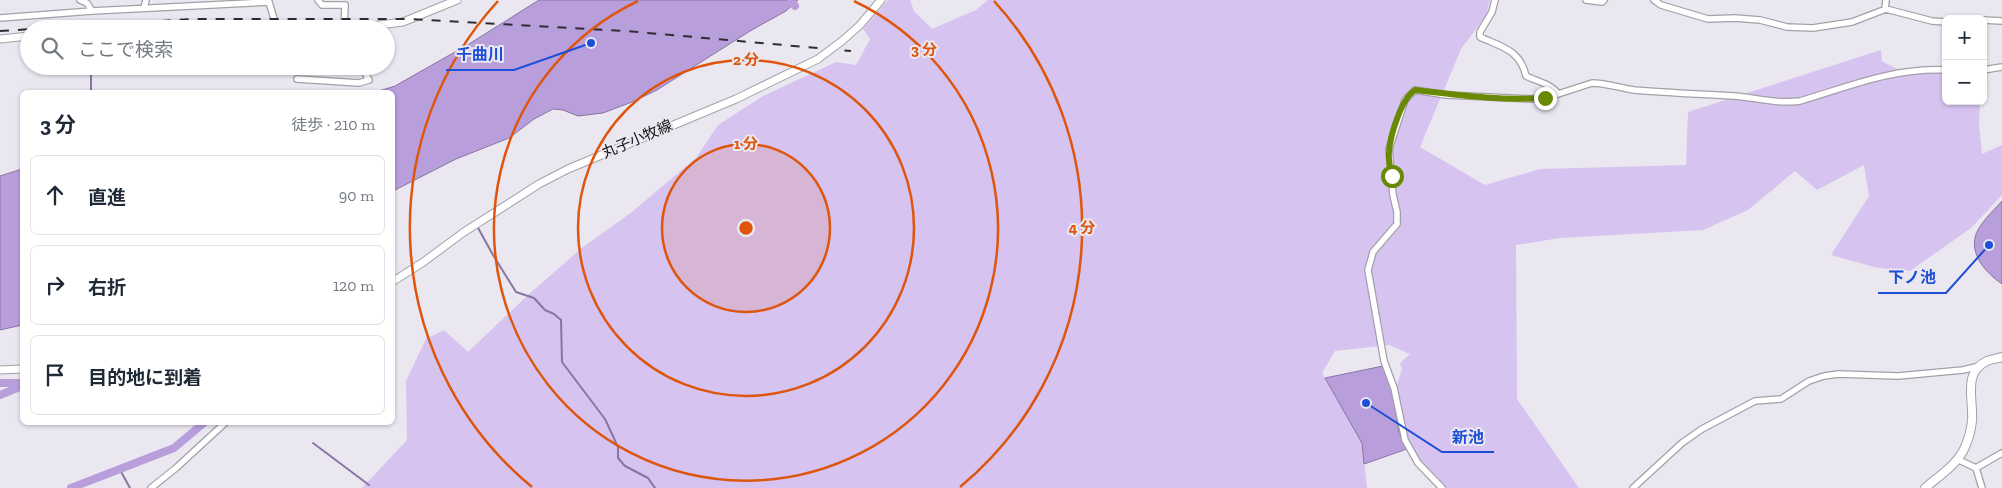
<!DOCTYPE html>
<html lang="ja">
<head>
<meta charset="utf-8">
<style>
	body { margin:0; font-family:"Zilla Slab","Noto Sans JP",serif; background:#f2f2f3; color:#1f2937 }
	.controls { position:absolute; right:15px; top:15px; display:grid; overflow:hidden; border-radius:8px; box-shadow:0 1px 4px #0004 }
	.controls button { width:45px; height:45px; display:grid; place-items:center; padding:0; border:0; border-bottom:1px solid #e0e1e3; background:#fff; color:#1f2937; font:25px sans-serif }
	.stop { position:absolute; width:15px; height:15px; margin:-11px; border:4px solid #698803; border-radius:50%; background:#fff }
	.stop.end { background:#698803; border-color:#fff; box-shadow:0 1px 5px #0008 }
	.list { margin:0; padding:0; list-style:none }
	h2 { display:flex; justify-content:space-between; align-items:center; height:65px; margin:0; padding:0 20px; font-size:21px }
	h2 small { font-size:16px; font-weight:400; color:#747a83 }
	.list li { display:grid; grid-template-columns:32px 1fr auto; gap:15px; align-items:center; box-sizing:border-box; height:80px; margin:0 10px 10px; padding:0 10px; border:1px solid #e0e1e3; border-radius:8px }
	.list b { display:block; font-size:19px; white-space:nowrap }
	.list em { font-size:16px; font-style:normal; color:#747a83 }
	.icon { flex:none; width:28px; height:28px; fill:none; stroke:currentColor; stroke-width:2; stroke-linecap:round; stroke-linejoin:round }
	.map { position:relative; flex:none; width:2002px; height:488px; overflow:hidden }
	.search { position:absolute; background:#fff; box-shadow:0 1px 4px #0004; left:20px; top:20px; width:375px; height:55px; display:flex; align-items:center; gap:12px; box-sizing:border-box; padding:0 18px; border-radius:28px; color:#747a83; font-size:19px }
	.panel { position:absolute; background:#fff; box-shadow:0 1px 4px #0004; left:20px; top:90px; width:375px; height:335px; border-radius:8px }
	.map>svg:first-child { display:block }
</style>
</head>
<body>
<div class="map">
<svg width="2002" height="488" viewBox="0 0 2002 488">
	<rect width="100%" height="100%" fill="#ebe7f0"/>
	<path fill="#d6c3f0" d="M888 0H910L914 11 932 29 976 10 988 0H1490L1486 16 1461 49 1420 147 1485 185 1540 169 1686 165 1688 112 1881 50 1882 61 1907 75 1919 72 1946 73V101H1980L1979 125 1982 154 2002 145V195L1971 228 1910 271 1878 268 1831 255 1869 196 1864 165 1817 190 1795 171 1748 210 1703 230 1560 238 1516 245 1517 399 1579 488H1447L1420 461 1407 438 1396 388 1402 369 1400 363 1410 354 1389 345 1335 351 1322 373 1362 443 1367 488H362L407 440 406 381 426 339 444 330 468 352 528 295 583 247 632 212 696 158 718 125 763 96 836 62 856 65 870 39 863 29Z"/>
	<path fill="#b99edc" stroke="#8875a2" d="M539 0H798L786 11 750 31 657 90 632 102 603 113 578 116 563 110 553 109 534 119 509 138 456 159 393 191 392 92H376L395 86 469 44Z
		M22 169V325L0 330V176Z
		M2002 201V284C1983 271 1964 248 1981 225 1987 216 1995 209 2002 201Z
		M1383 366 1392 388 1399 433 1407 449 1364 464 1362 443 1325 378Z"/>
	<g fill="none" stroke-linecap="round" stroke-linejoin="round">
		<path stroke="#8875a2" stroke-width="2" d="M91 73V92
			M477 226 493 255 516 292 534 298 545 310 554 314 561 320 562 362 605 419 618 447V458L625 466 648 478 655 488
			M313 443 369 485
			M119 468 130 488"/>
		<path stroke="#b99edc" stroke-width="8" d="M791 0 795 6
			M0 383H22
			M0 395 22 386
			M71 488 174 448 205 422"/>
		<defs>
			<path id="minor" d="M80 0 87 3 92 11
				M318 0 322 5H345L344 29
				M1495 0 1492 12 1480 32V37C1502 47 1520 50 1526 76 1536 81 1552 84 1558 94
				M1586 0 1602 2 1604 0
				M1654 0 1661 5 1708 19 1735 18 1760 20 1787 27 1813 28 1852 22 1886 9 1932 21 1946 22
				M144 8 146 0
				M1885 9 1886 0
				M0 18 92 11 269 2 277 29
				M1983 20 2002 21
				M1983 70 2002 67
				M297 79 359 83 369 80 361 66
				M1957 459 1976 468 2002 453
				M1976 468 1982 488
				M151 488 176 468 226 422
				M1442 488 1418 463 1405 440 1394 388 1384 361 1368 270 1373 252 1397 224V212L1393 195 1389 149 1405 100 1415 90 1446 95 1532 99 1558 94 1592 83C1606 83 1620 88 1634 90 1668 93 1701 94 1735 96 1757 98 1777 104 1800 101 1851 86 1891 68 1946 70
				M1633 488 1682 443 1702 429 1755 401 1781 399 1809 381 1824 376 1838 374 1898 376 1963 370 1980 366"/>
			<path id="tertiary" d="M146 29H246
				M348 29 403 22 457 0
				M0 39 29 36
				M842 41 860 25 881 0
				M392 282 422 263 464 232 539 184 568 169 736 99 818 59
				M0 370 22 369"/>
			<path id="secondary" d="M1925 488C1939 476 1958 464 1965 447 1969 438 1971 430 1972 421 1974 401 1962 372 1987 361 1991 359 1997 359 2002 357"/>
		</defs>
		<use href="#minor" stroke="#a3a0a8" stroke-width="8"/>
		<use href="#tertiary" stroke="#a3a0a8" stroke-width="9"/>
		<use href="#secondary" stroke="#a3a0a8" stroke-width="10"/>
		<use href="#minor" stroke="#fff" stroke-width="5.5"/>
		<use href="#tertiary" stroke="#fff" stroke-width="7"/>
		<use href="#secondary" stroke="#fff" stroke-width="8"/>
		<path stroke="#2f2d31" stroke-width="2" stroke-dasharray="9 9" stroke-linecap="butt" d="M0 31 192 19H410L626 31 851 51"/>
		<defs>
			<path id="tertiary-bridge" d="M818 59 842 41"/>
		</defs>
		<use href="#tertiary-bridge" stroke="#a3a0a8" stroke-width="9" stroke-linecap="butt"/>
		<use href="#tertiary-bridge" stroke="#fff" stroke-width="7"/>
	</g>
	<g fill="none" stroke-linecap="round" stroke-linejoin="round">
		<path stroke="#698803" stroke-width="6" d="M1392 176C1390 168 1388 160 1389 152 1390 136 1401 99 1415 90 1458 95 1501 101 1545 98"/>
	</g>
	<circle cx="746" cy="228" r="84" fill="#de560d" fill-opacity=".12"/>
	<g fill="none" stroke="#de560d" stroke-width="2.5">
		<circle cx="746" cy="228" r="84"/>
		<circle cx="746" cy="228" r="168"/>
		<path d="M854 1A252 252 0 1 1 638 1"/>
		<path d="M532 487A336 336 0 0 1 498 1M994 1A336 336 0 0 1 960 487"/>
	</g>
	<g text-anchor="middle" dominant-baseline="central" stroke-width="4" stroke-linejoin="round" paint-order="stroke">
		<g font-size="15" fill="#171619" stroke="#ebe7f0">
			<text transform="translate(637 139) rotate(-23)">丸子小牧線</text>
		</g>
	</g>
	<circle cx="746" cy="228" r="8" fill="#de560d" stroke="#ebe7f0" stroke-width="2.5"/>
	<g font-size="15" text-anchor="middle" font-weight="bold" fill="#de560d" stroke="#ebe7f0" stroke-width="4" stroke-linejoin="round" paint-order="stroke">
		<text x="924" y="55">3 分</text>
		<text x="746" y="65">2 分</text>
		<text x="746" y="149">1 分</text>
		<text x="1082" y="233">4 分</text>
	</g>
	<path fill="none" stroke="#1d4ed8" stroke-width="2" d="M591 43L514 70H446M1989 245L1946 293H1878M1366 403L1442 452H1494"/>
	<g fill="#1d4ed8" stroke="#ebe7f0" stroke-width="2">
		<circle cx="591" cy="43" r="5"/>
		<circle cx="1989" cy="245" r="5"/>
		<circle cx="1366" cy="403" r="5"/>
	</g>
	<g font-size="16" text-anchor="middle" font-weight="bold" fill="#1d4ed8" stroke="#ebe7f0" stroke-width="4" stroke-linejoin="round" paint-order="stroke">
		<text x="480" y="60">千曲川</text>
		<text x="1912" y="283">下ノ池</text>
		<text x="1468" y="443">新池</text>
	</g>
</svg>
<div class="controls">
<button>+</button>
<button>−</button>
</div>
<div class="stop" style="left:1392px;top:176px"></div>
<div class="stop end" style="left:1545px;top:98px"></div>
<div class="search"><svg class="icon" aria-label="search" viewBox="0 0 24 24"><circle cx="10" cy="10" r="6"/><path d="M15 15l6 6"/></svg>ここで検索</div>
<section class="panel">
<h2>3 分<small>徒歩 · 210 m</small></h2>
<ul class="list">
<li><svg class="icon" aria-label="ahead" viewBox="0 0 24 24"><path d="M12 20V5M6 11l6-6 6 6"/></svg><div><b>直進</b></div><em>90 m</em></li>
<li><svg class="icon" aria-label="right" viewBox="0 0 24 24"><path d="M7 20v-9h11M14 6l5 5-5 5"/></svg><div><b>右折</b></div><em>120 m</em></li>
<li><svg class="icon" aria-label="arrive" viewBox="0 0 24 24"><path d="M6 21V4h12l-3 4 3 4H6"/></svg><div><b>目的地に到着</b></div></li>
</ul>
</section>
</div>
</body>
</html>
